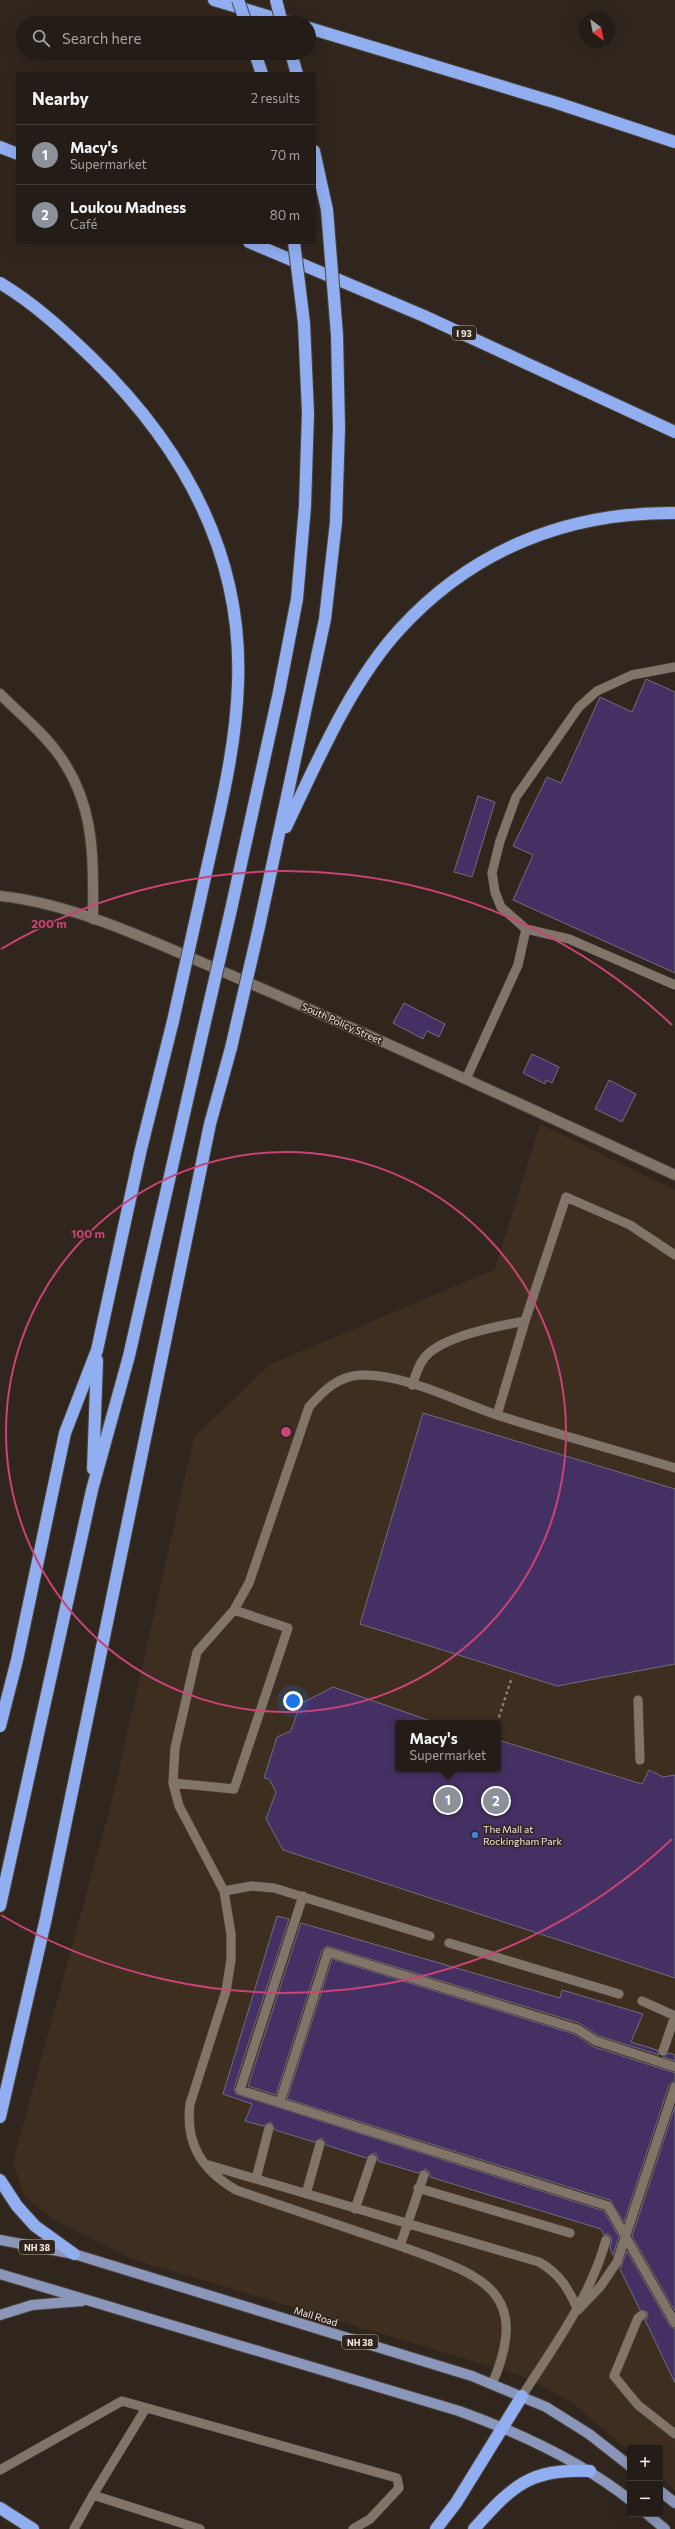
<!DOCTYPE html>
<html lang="en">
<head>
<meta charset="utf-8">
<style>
	body { margin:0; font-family:Commissioner,sans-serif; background:#302923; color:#f1f3f6 }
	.controls { position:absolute; right:12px; bottom:12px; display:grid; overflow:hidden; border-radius:4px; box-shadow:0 4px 16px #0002 }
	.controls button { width:36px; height:36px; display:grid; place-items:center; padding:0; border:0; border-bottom:1px solid #413a35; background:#241c16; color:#f1f3f6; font:20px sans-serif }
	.compass { position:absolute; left:579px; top:12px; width:36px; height:36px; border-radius:50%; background:#241c16; box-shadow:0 4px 16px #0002; rotate:148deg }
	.you { position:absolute; left:293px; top:1701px; width:14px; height:14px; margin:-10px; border:3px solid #fff; border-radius:50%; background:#1a73e8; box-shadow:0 0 0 6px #1a73e833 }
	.badge { display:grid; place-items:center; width:26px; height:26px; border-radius:50%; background:#8c9099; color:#fff; font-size:13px; font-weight:700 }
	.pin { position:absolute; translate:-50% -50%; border:2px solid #fff; box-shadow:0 1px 4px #0006 }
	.popup { position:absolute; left:395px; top:1720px; width:106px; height:52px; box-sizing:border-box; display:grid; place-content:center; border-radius:4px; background:#241c16; filter:drop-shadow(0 1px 3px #0005); font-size:13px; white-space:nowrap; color:#a3a1a1 }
	.popup b { font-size:15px; color:#f1f3f6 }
	.popup::after { content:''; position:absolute; left:50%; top:100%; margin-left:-8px; border:8px solid transparent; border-top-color:#241c16 }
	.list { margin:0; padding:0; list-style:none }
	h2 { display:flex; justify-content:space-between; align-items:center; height:52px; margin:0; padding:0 16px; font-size:17px }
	h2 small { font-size:13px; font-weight:400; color:#a3a1a1 }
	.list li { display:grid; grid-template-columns:26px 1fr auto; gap:12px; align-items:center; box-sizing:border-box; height:60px; padding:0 16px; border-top:1px solid #413a35 }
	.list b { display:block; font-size:15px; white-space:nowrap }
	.list p { margin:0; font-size:13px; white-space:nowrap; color:#a3a1a1 }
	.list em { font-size:13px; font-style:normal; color:#a3a1a1 }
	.icon { flex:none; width:22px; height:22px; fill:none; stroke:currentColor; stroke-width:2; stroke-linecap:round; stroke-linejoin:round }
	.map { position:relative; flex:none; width:675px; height:2529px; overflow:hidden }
	.search { position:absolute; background:#241c16; box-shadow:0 4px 16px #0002; left:16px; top:16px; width:300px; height:44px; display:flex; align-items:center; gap:10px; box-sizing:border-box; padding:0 14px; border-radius:22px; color:#a3a1a1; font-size:15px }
	.panel { position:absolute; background:#241c16; box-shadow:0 4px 16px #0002; left:16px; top:72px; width:300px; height:172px; border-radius:4px }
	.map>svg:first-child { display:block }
</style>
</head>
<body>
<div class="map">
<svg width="675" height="2529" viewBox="0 0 675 2529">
	<rect width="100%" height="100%" fill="#30261d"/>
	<path fill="#3d2e20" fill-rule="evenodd" d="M540 1124 675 1190V2490L660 2477V2448H630V2452L570 2401 519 2375 132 2259 52 2219 24 2195 13 2162 113 1796 194 1437 269 1365 495 1269ZM398 1723H498V1769H398Z"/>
	<path fill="#443062" stroke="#716d7b" d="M646 679 675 692V973L513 900 533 855 513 846 547 777 561 783 600 697 632 712Z
		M478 796 495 802 472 877 454 872Z
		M404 1003 445 1024 439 1037 427 1031 423 1039 393 1023Z
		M532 1054 559 1067 552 1083 546 1080 545 1084 523 1073Z
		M609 1080 636 1094 622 1122 595 1109Z
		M423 1413 675 1489V1664L557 1686 360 1624Z
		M333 1687 431 1721V1723H398V1769H498V1740L642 1784 649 1770 663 1777 675 1775V1978L283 1850 266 1819 276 1792 269 1779 264 1778 277 1737 291 1731 300 1704Z
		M277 1916 289 1919 234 2088 236 2094 604 2211 619 2237 613 2255 610 2248 612 2238 608 2234 604 2235 601 2229 430 2177 429 2171 426 2169 418 2173 378 2161 377 2155 374 2153 366 2158 326 2145 322 2138 314 2142 275 2130 271 2122 263 2126 245 2121 252 2104 223 2094Z
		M301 1923 560 1998 562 1990 643 2014 631 2042 657 2050 659 2055 599 2036 579 2023 327 1946 322 1950 276 2095 248 2086Z
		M332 1959 574 2034 594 2047 675 2073V2081L669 2085 624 2222 610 2200 287 2099Z
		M669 2053 675 2055V2061L663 2057Z
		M675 2106V2311L632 2236Z
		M627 2251 670 2326 675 2329V2383L645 2320 648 2317 647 2312 640 2310 620 2269Z"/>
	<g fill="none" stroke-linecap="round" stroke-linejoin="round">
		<defs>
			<path id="service" d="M675 667 632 675 597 691 579 707 516 797 500 841 492 873 495 892 501 907 526 929 569 939 675 985
				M466 1079 518 965 526 929
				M412 1385C416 1375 418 1365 425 1357 443 1336 498 1326 525 1321L566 1197 630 1225 675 1255
				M497 1415 525 1321
				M234 1610 197 1652 175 1748 173 1783 179 1806 224 1891 231 1934V1960L226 1991 190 2104C185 2144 202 2170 236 2190L400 2246
				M638 1700 640 1760
				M173 1783 234 1789 288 1628 234 1610 249 1583 309 1407C323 1391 338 1376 361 1375 405 1374 456 1401 497 1415 556 1434 616 1450 675 1468
				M224 1891 252 1886 274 1888 430 1936
				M303 1896 240 2090 608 2206 675 2323
				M449 1943 619 1994
				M642 2001 675 2016
				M663 2051 675 2016
				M280 2102 328 1952 577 2029 596 2041 675 2067
				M205 2164 539 2262C560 2274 568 2288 578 2310
				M424 2175 400 2246C477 2274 534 2288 492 2384
				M256 2179 269 2128
				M418 2188 570 2233
				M306 2194 320 2144
				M355 2209 372 2159
				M578 2310 600 2287 617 2262 675 2087
				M642 2315 638 2318 614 2376 638 2405 675 2434
				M522 2396C554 2346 590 2298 606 2240
				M0 2470 122 2401 397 2478 399 2488 370 2519 353 2529
				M93 2495 146 2408
				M74 2529 93 2495 200 2529"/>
			<path id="minor" d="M0 694C20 714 43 732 59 755 96 806 93 859 93 919"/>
			<path id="tertiary" d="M0 896C79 904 169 949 242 980 388 1042 531 1109 675 1175"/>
			<path id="primary" d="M0 2240 74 2254 472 2376 546 2407 589 2434 630 2466
				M0 2274 459 2411C520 2433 579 2460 630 2500
				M0 2315 32 2305 82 2301
				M660 2491 675 2503
				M647 2514 665 2529"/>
			<path id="motorway" d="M214 0 291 23
				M309 28 557 103 675 142
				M255 53 262 74
				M291 53 297 74
				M0 147 18 154
				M314 151 327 210
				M249 242 424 316 675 432
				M0 283C35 304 64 331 93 359 183 447 243 554 238 683 236 756 215 829 200 900
				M286 827C317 762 351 682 400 629 473 549 568 512 675 513
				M230 914 279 692 297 599 305 506 308 413 304 323
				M259 927 325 619 336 522 339 428 337 335
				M93 1469 97 1360
				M0 1726 17 1660 65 1433 97 1350 141 1149 173 1021
				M0 1906 92 1490 129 1356 202 1035
				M0 2117 46 1918 210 1124 231 1048
				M0 2180 17 2206 35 2226 74 2254
				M0 2508 33 2529
				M436 2529 456 2503 522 2396
				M474 2529C512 2486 530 2468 590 2471"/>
		</defs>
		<use href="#service" stroke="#4c433b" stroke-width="10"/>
		<use href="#minor" stroke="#4c433b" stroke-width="12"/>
		<use href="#tertiary" stroke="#4c433b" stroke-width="12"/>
		<use href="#primary" stroke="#4c433b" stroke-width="12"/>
		<use href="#motorway" stroke="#4c433b" stroke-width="14"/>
		<path stroke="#867d75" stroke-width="2.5" stroke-dasharray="3 3" stroke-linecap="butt" d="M497 1723 512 1677"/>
		<use href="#service" stroke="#817569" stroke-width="9"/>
		<use href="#minor" stroke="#817569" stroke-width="10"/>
		<use href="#tertiary" stroke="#817569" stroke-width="10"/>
		<use href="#primary" stroke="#8a97ba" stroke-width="10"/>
		<use href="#motorway" stroke="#90aef0" stroke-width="12"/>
		<defs>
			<path id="motorway-bridge" d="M238 0 246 23
				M276 0 282 23
				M327 210 337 335
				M294 242 304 323
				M173 1021 200 900
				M202 1035 230 914
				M231 1048 259 927"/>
		</defs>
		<use href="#motorway-bridge" stroke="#4c433b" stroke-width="14" stroke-linecap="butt"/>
		<use href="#motorway-bridge" stroke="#90aef0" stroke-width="12"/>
	</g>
	<g fill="none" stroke="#cb4276" stroke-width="2">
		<circle cx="286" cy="1432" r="280"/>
		<path d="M672 1839A561 561 0 0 1 1 1915M1 949A561 561 0 0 1 672 1025"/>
	</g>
	<circle fill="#3f7fe0" stroke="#30261d" stroke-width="1.5" cx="475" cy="1835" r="4"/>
	<g text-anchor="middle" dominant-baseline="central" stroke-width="3" stroke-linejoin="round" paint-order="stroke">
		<g fill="#30261d" stroke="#b6aea6" stroke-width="1">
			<rect x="452" y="326" width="24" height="14" rx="3"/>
			<rect x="19" y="2240" width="36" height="14" rx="3"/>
			<rect x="342" y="2335" width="36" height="14" rx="3"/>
		</g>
		<g font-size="9" font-weight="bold" fill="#efe8e1">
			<text x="464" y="333">I 93</text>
			<text x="37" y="2247">NH 38</text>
			<text x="360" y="2342">NH 38</text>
		</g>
		<g font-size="10" fill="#efe8e1" stroke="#30261d">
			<text transform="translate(342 1023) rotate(24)">South Policy Street</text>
			<text transform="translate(316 2316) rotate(17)">Mall Road</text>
		</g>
		<g font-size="10" fill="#efe8e1" stroke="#30261d" text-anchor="start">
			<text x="483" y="1829">The Mall at<tspan x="483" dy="12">Rockingham Park</tspan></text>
		</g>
	</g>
	<circle cx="286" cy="1432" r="6" fill="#cb4276" stroke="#30261d" stroke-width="2"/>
	<g font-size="12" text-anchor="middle" font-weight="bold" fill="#cb4276" stroke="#30261d" stroke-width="3" stroke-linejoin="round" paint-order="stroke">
		<text x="49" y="928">200 m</text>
		<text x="88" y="1238">100 m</text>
	</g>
</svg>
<div class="controls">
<button>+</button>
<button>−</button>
</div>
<svg class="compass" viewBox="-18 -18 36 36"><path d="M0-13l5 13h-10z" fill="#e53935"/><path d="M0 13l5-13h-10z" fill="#a3a1a1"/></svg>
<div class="you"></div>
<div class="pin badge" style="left:448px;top:1800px">1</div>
<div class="popup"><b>Macy's</b>Supermarket</div>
<div class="pin badge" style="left:496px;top:1801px">2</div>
<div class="search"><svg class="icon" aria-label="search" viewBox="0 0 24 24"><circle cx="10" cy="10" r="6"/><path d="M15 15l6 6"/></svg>Search here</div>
<section class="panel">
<h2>Nearby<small>2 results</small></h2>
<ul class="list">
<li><span class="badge">1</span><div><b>Macy's</b><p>Supermarket</p></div><em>70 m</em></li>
<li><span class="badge">2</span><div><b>Loukou Madness</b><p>Café</p></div><em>80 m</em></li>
</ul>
</section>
</div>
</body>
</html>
